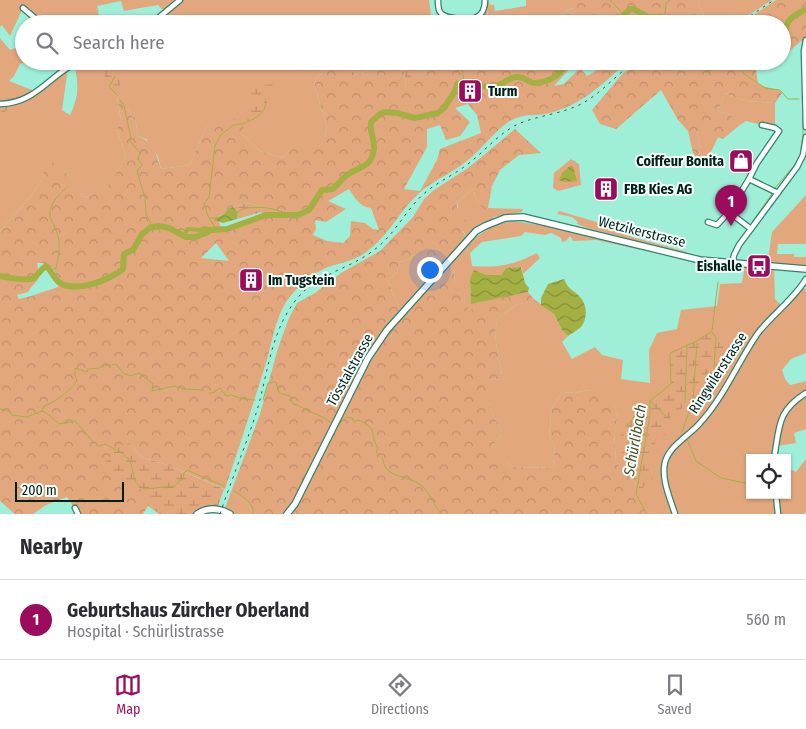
<!DOCTYPE html>
<html lang="en">
<head>
<meta charset="utf-8">
<style>
	body { margin:0; font-family:"Fira Sans Condensed",sans-serif; background:#f7f7f7; color:#2b2b33 }
	.controls { position:absolute; right:15px; bottom:15px; display:grid; overflow:hidden; border-radius:0px; box-shadow:0 1px 4px #0004 }
	.controls button { width:45px; height:45px; display:grid; place-items:center; padding:0; border:0; border-bottom:1px solid #e1e1e2; background:#fff; color:#2b2b33; font:25px sans-serif }
	.scale { position:absolute; left:15px; bottom:12px; width:109px; box-sizing:border-box; padding-left:5px; border:2px solid #00211a; border-top:0; font-size:14px; line-height:18px; white-space:nowrap; color:#00211a; -webkit-text-stroke:4px #f7fffc; paint-order:stroke }
	.you { position:absolute; left:429px; top:269px; width:18px; height:18px; margin:-12px; border:4px solid #fff; border-radius:50%; background:#1a73e8; box-shadow:0 0 0 8px #1a73e833 }
	.badge { display:grid; place-items:center; width:32px; height:32px; border-radius:50%; background:#9b0d5c; color:#fff; font-size:16px; font-weight:700 }
	.pin { position:absolute; translate:-50% -41px; filter:drop-shadow(0 1px 2px #0008) }
	.pin::after { content:''; position:absolute; top:26px; width:18px; height:15px; background:inherit; clip-path:polygon(0 0,100% 0,50% 100%) }
	.list { margin:0; padding:0; list-style:none }
	h2 { display:flex; justify-content:space-between; align-items:center; height:65px; margin:0; padding:0 20px; font-size:21px }
	h2 small { font-size:16px; font-weight:400; color:#7c7c81 }
	.list li { display:grid; grid-template-columns:32px 1fr auto; gap:15px; align-items:center; box-sizing:border-box; height:80px; padding:0 20px; border-top:1px solid #e1e1e2 }
	.list b { display:block; font-size:19px; white-space:nowrap }
	.list p { margin:0; font-size:16px; white-space:nowrap; color:#7c7c81 }
	.list em { font-size:16px; font-style:normal; color:#7c7c81 }
	.icon { flex:none; width:28px; height:28px; fill:none; stroke:currentColor; stroke-width:2; stroke-linecap:round; stroke-linejoin:round }
	.map { position:relative; flex:none; width:806px; height:514px; overflow:hidden }
	.search { position:absolute; background:#fff; box-shadow:0 1px 4px #0004; left:15px; right:15px; top:15px; height:55px; display:flex; align-items:center; gap:12px; box-sizing:border-box; padding:0 18px; border-radius:28px; color:#7c7c81; font-size:19px }
	.sheet { height:145px; background:#fff }
	nav { display:flex; justify-content:space-around; align-items:center; box-sizing:border-box; height:70px; border-top:1px solid #e1e1e2; background:#fff; font-size:14px; color:#7c7c81 }
	nav a { display:grid; justify-items:center; gap:2px }
	nav .on { color:#9b0d5c }
	.map>svg:first-child { display:block }
</style>
</head>
<body>
<div class="map">
<svg width="806" height="514" viewBox="0 0 806 514">
	<defs>
		<pattern id="forest-crowns" width="20" height="18" patternUnits="userSpaceOnUse" patternTransform="scale(1.25)"><rect width="20" height="18" fill="#e3a77e"/><path d="M2 6a3 3 0 1 1 6 0M12 15a3 3 0 1 1 6 0" fill="none" stroke="#c18f6c"/></pattern>
		<pattern id="wetland-marsh" width="20" height="14" patternUnits="userSpaceOnUse" patternTransform="scale(1.25)"><rect width="20" height="14" fill="#e3a77e"/><path d="M1 5h8M5 5V1M11 12h8M15 12V8" fill="none" stroke="#c18f6c"/></pattern>
		<pattern id="water-waves" width="16" height="10" patternUnits="userSpaceOnUse" patternTransform="scale(1.25)"><rect width="16" height="10" fill="#a5b044"/><path d="M0 5q4-4 8 0t8 0" fill="none" stroke="#848f38"/></pattern>
	</defs>
	<rect width="100%" height="100%" fill="#9fefd8"/>
	<path fill="#e3a77e" d="M0 0H429L431 15 444 16 436 24H151L165 12 158 5 124 11 121 1 97 6 101 24H42L23 8 10 36 2 25 0 27Z
		M526 0H564L574 7 560 14 554 24H521L509 20 492 24 489 21 485 2 489 1 490 5H494L495 11 526 6Z
		M700 0H772L735 24H707L705 16 698 5Z
		M0 38 10 50 23 45 24 61H29L20 64 14 76 9 81 37 92 68 68 62 110 70 115C79 97 79 83 74 64L79 61H338L318 76 314 84 327 127 325 139 319 147H292L283 158 260 151 242 134 207 126 190 165 161 169 158 157 146 139 138 136 135 118 131 115 126 102 117 98 121 120 117 129 126 156C115 177 108 194 83 197L65 171 48 161 40 183 32 195 0 231Z
		M341 61H389L357 75Z
		M725 93 745 101 775 103V128L746 121 740 125 731 115 718 111Z
		M697 131 718 137 706 163 698 160 700 149Z
		M571 159 579 164 581 185 558 191 553 188 554 173Z
		M473 189 477 201 485 212 488 208 523 209 522 212 493 217 496 221 468 239C461 229 457 214 458 201Z
		M806 195V244H778L777 254H794V257H806V269L774 268 775 299 782 306 801 285 806 290V353L791 359 782 370 785 379 790 385 806 381V429L794 433 796 443 776 446 774 458H750V495H787V467L796 472 806 459V512L804 514H647L636 494 637 485 616 462 614 430 618 417 614 404 588 390 574 393 562 392 550 411 551 419 549 436 555 447 553 468 513 467 493 451 492 446 503 433 492 413 486 379 502 380V375C499 356 492 337 498 318L518 304 532 302 533 298 554 314 562 330 568 336 562 342 572 359 595 347 602 355 623 360 621 379 650 383 649 350 657 333 677 329 681 310 717 306 720 284 742 283 745 265 767 266 772 232Z
		M559 211 607 225 617 232 632 237 687 252 686 254 590 229 577 224 578 222 572 217 557 214Z
		M513 221 551 227 642 249 641 250 596 240 573 241 570 236 566 241 562 242 561 238 551 233 545 235 525 232 521 236 482 242 470 253 472 266C498 268 513 265 537 253L540 258 523 274 522 267 506 268 501 275 470 278 471 303 479 302 475 312 465 306 464 293 455 285 454 268 468 250V245C482 231 494 224 513 221Z
		M414 254 435 273 400 311 388 281 397 272 400 262 409 259Z
		M231 492 246 502 254 514H230L224 511Z"/>
	<path fill="url(#forest-crowns)" fill-rule="evenodd" d="M564 0H700L698 5 705 16 707 24H554L560 14 573 8Z
		M776 0H806V41H801L782 58V24H740Z
		M485 6 489 21 492 24H436L444 16 477 18Z
		M338 61H341L357 75 389 61H403L406 87 420 74 421 61H577L554 86 564 84 580 68 587 76 604 66 607 61H628C604 83 582 105 550 113 533 117 523 112 507 123 492 134 482 149 468 160 453 173 433 180 418 194 398 213 387 239 362 255 350 262 339 263 326 268 311 274 295 289 286 302 275 320 272 343 266 363 253 405 239 447 225 489L168 465 141 457 130 443 146 489 148 506 143 514H78L67 497 46 505 33 514H15L0 501V231L32 195 40 183 47 161C65 164 74 184 83 197 108 194 115 176 126 156L117 129 121 120 117 97 126 102 131 115 135 118 138 136C154 142 156 154 161 169L190 165 207 126 234 119 244 123 242 134 260 151 283 158 292 147H319L325 139 327 127 314 84 318 76ZM468 104 477 115 481 133 440 149 437 160 420 191 404 189 427 147V129L440 125 446 140 460 136 470 122 455 108ZM349 189C355 198 360 207 371 208L379 230 373 229 365 223 351 221 350 236 343 243 327 241 313 235 316 229 315 220 326 222 346 209 328 201ZM246 203 261 206 262 217 231 228 221 229 218 216 224 214 229 208ZM216 243 229 261 201 258ZM37 263H42L54 269 59 281 58 287 31 296 19 299 17 295 28 292C37 277 42 284 37 263Z
		M644 61H778L755 64 758 83C767 90 777 87 782 93L775 103 745 101 725 93 718 111 731 115 740 125 723 139 697 131 700 149 698 160 693 153 688 131 678 120 661 90 616 129 600 124 592 110 623 73Z
		M515 129 541 153 519 155 500 170 492 186 488 208 485 213 477 201 473 189 458 201 457 207 468 224 463 232C475 248 464 255 454 268L455 284 465 283 464 293 465 306 475 311 479 302 507 295 528 292 533 298 532 302 518 304 498 318C492 337 499 356 502 375V380L487 379 492 413 503 433 492 446 493 450 513 467 553 468 555 447 549 436 551 419 550 411 562 392 574 393 588 390 592 391 614 404 618 417 614 430 616 462 637 485 636 494 647 514H254L246 502 231 492 260 414 278 348 289 318 297 303 315 293 341 273 380 251 413 217 424 199 434 190 468 168ZM414 254 434 273 400 311 388 281 397 272 400 262 409 259Z"/>
	<path fill="url(#wetland-marsh)" d="M403 61H421L420 74 412 93 406 87Z
		M111 66 124 69 125 73 120 84V95L117 97 105 87V76L99 71V69Z
		M273 84C267 100 266 118 247 124L248 106 253 87Z
		M27 99V101L0 114V104Z
		M246 203 261 206 262 212 237 219 238 212 233 207Z
		M712 331 724 345 715 370 704 388 693 400 669 419 665 435 656 439 651 463 653 478 636 494 637 485 623 461 620 437 624 424 638 406 650 401 671 384 670 353 697 341Z
		M130 443 141 457 168 465 224 489 217 509 197 514H159L148 506 141 489 116 473 106 461 120 446Z"/>
	<path fill="url(#water-waves)" d="M570 166H573L577 181 564 182 559 180 562 173Z
		M233 207 238 212 237 219 223 223 217 221 216 218 224 214 229 208Z
		M521 267 525 283 529 288 528 292 471 304 470 278 474 270 486 275H501L506 268Z
		M564 279C569 291 573 289 580 297 587 304 588 318 581 327 578 330 572 333 568 336L562 330 554 314 541 305V298L548 284Z"/>
	<g fill="none" stroke-linecap="round" stroke-linejoin="round">
		<path stroke="#a5b044" stroke-width="1" d="M610 0 623 14
			M661 17 665 14 666 3 670 0
			M461 61 464 81
			M737 61 744 74 765 88 780 90 788 99H799
			M115 76 109 87 117 95
			M120 100 124 106 131 138 130 141 140 153 138 159 142 165 137 171 145 198 146 214 150 221 151 227
			M801 149 803 136V116
			M775 188 793 167 798 159
			M238 212C246 204 277 207 286 214
			M210 218H216
			M752 222 772 194
			M216 229 208 216 204 204 209 197 215 146 220 136 233 125C245 125 270 115 265 99
			M52 270 56 268C58 260 60 249 59 241 58 232 54 226 51 219 46 206 60 194 68 186
			M712 332 716 338 714 367
			M210 393H213L220 388 226 396 231 395 243 399 255 400
			M263 400 268 383 274 382H276L279 393 290 396 293 404C302 406 301 408 308 411 316 414 322 416 330 422
			M650 401 669 419
			M685 402 687 346
			M0 409 10 412 12 415 27 417 42 411 49 415 59 424 75 421C82 428 87 435 94 443
			M42 411 44 406C54 403 73 389 77 380L75 376V368L87 372 88 369 100 368 103 364 107 366 116 364 123 373 131 376 139 373 153 384 152 391 174 386 183 389 203 390
			M340 423 347 417 352 418 354 422 358 420C380 429 368 433 378 448L376 452 379 455
			M626 427 636 414 648 405
			M682 432 693 400 697 343
			M687 439 696 461 721 478 750 484
			M99 446 106 444C113 450 123 451 129 460 136 471 128 481 145 489L175 486 179 481 183 479 184 473 187 470 224 486
			M382 457C384 461 383 464 386 468 392 478 413 476 424 488 431 496 434 506 442 514
			M234 491C242 496 255 503 253 514
			M647 514 636 494 650 415V401L671 384 670 353 697 341 712 331 718 282"/>
		<path stroke="#a5b044" stroke-width="4" d="M183 236 188 229 200 230 206 228 210 230"/>
		<path stroke="#a5b044" stroke-width="6" d="M615 24 630 9H634L648 17H661L668 24
			M782 36 784 35C787 18 792 17 806 9
			M698 61 706 68H710L717 61
			M0 276C7 278 27 281 34 278 38 275 41 269 46 266 52 271 55 280 60 283 79 293 108 280 123 269L124 254 133 250 142 234 151 227 159 226 169 228 186 237H195L206 233 210 230 227 229 266 215H298L309 210 322 190 333 189C338 184 342 179 347 175 360 165 371 169 374 149 375 139 369 132 371 122L380 114 385 112 397 113 415 118 438 113 444 108 455 91 457 84C468 79 476 85 487 87 498 90 506 78 516 77 523 76 525 80 531 82 534 84 538 83 542 82 558 78 559 73 569 61"/>
		<defs>
			<path id="minor" d="M438 0C438 3 438 9 440 12 444 19 471 21 477 17 483 14 485 6 485 0
				M23 8 42 24
				M151 24 180 0
				M806 40 804 51 806 127
				M0 104C37 103 49 75 79 61
				M749 179 757 163 779 131 775 128 762 125
				M708 222 717 225 729 212
				M751 229 729 212 749 179 778 193
				M732 264 734 255 739 245 797 167 803 155 806 137
				M774 458C780 427 776 412 806 393
				M776 495 778 514
				M75 508 78 514
				M675 514C670 498 661 479 665 462 670 445 689 436 700 423 724 397 738 362 758 333 772 315 795 298 806 279"/>
			<path id="major" d="M197 514C208 507 219 508 230 514
				M287 514 295 504 368 358 387 330 476 231 485 226 505 218 523 217 700 260 806 269"/>
		</defs>
		<use href="#minor" stroke="#328370" stroke-width="7"/>
		<use href="#major" stroke="#328370" stroke-width="8"/>
		<use href="#minor" stroke="#fff" stroke-width="4.5"/>
		<use href="#major" stroke="#fff" stroke-width="5.5"/>
		<path stroke="#2c594e" stroke-width="1" stroke-dasharray="2.5 5" stroke-linecap="butt" d="M738 24 774 0
			M220 514C232 478 247 443 258 407 267 375 271 338 289 310 311 273 344 273 374 250 396 234 406 208 427 191 440 181 455 174 468 164 485 151 498 134 518 124 539 115 563 114 583 103 603 92 617 73 637 61"/>
	</g>
	<defs>
		<symbol id="building-square" viewBox="-11 -11 22 22"><rect x="-9" y="-9" width="18" height="18" rx="4" fill="#9b0d5c" stroke="#f7fffc"/><path d="M-4-6H4V6H1V3H-1V6H-4ZM-2.5-4.3h1.7v1.8h-1.7ZM.8-4.3h1.7v1.8H.8ZM-2.5-1h1.7V.8h-1.7ZM.8-1h1.7V.8H.8Z" fill="#fff"/></symbol>
		<symbol id="shop-square" viewBox="-11 -11 22 22"><rect x="-9" y="-9" width="18" height="18" rx="4" fill="#9b0d5c" stroke="#f7fffc"/><path d="M-5-2.5h2.3a2.7 3.5 0 0 1 5.4 0H5L5.5 6h-11ZM-1.5-2.5h3a1.5 2.3 0 0 0-3 0Z" fill="#fff"/></symbol>
		<symbol id="bus-square" viewBox="-11 -11 22 22"><rect x="-9" y="-9" width="18" height="18" rx="4" fill="#9b0d5c" stroke="#f7fffc"/><path d="M-5-6H5V4H4V6H2V4H-2V6H-4V4H-5ZM-3.5-4V0h7V-4ZM-3.5 1.2v1.5H-2V1.2ZM2 1.2v1.5H3.5V1.2Z" fill="#fff"/></symbol>
	</defs>
	<g fill-rule="evenodd">
		<use href="#building-square" x="456" y="77" width="28" height="28"/>
		<use href="#shop-square" x="727" y="147" width="28" height="28"/>
		<use href="#building-square" x="592" y="175" width="28" height="28"/>
		<use href="#bus-square" x="745" y="252" width="28" height="28"/>
		<use href="#building-square" x="237" y="266" width="28" height="28"/>
	</g>
	<g text-anchor="middle" dominant-baseline="central" stroke-width="4" stroke-linejoin="round" paint-order="stroke">
		<g font-size="14" font-weight="bold" fill="#00211a" stroke="#f7fffc" text-anchor="start">
			<text x="488" y="91">Turm</text>
			<text x="724" y="161" text-anchor="end">Coiffeur Bonita</text>
			<text x="624" y="189">FBB Kies AG</text>
			<text x="742" y="266" text-anchor="end">Eishalle</text>
			<text x="268" y="280">Im Tugstein</text>
		</g>
		<g font-size="14" fill="#00211a" stroke="#f7fffc">
			<text transform="translate(642 232) rotate(14)">Wetzikerstrasse</text>
			<text transform="translate(350 370) rotate(-61)">Tösstalstrasse</text>
			<text transform="translate(718 373) rotate(-57)">Ringwilerstrasse</text>
		</g>
		<g font-size="15" font-style="italic" fill="#4c5125" stroke="#f7fffc">
			<text transform="translate(635 440) rotate(-80)">Schürlibach</text>
		</g>
	</g>
</svg>
<div class="controls">
<button><svg class="icon" aria-label="locate" viewBox="0 0 24 24"><circle cx="12" cy="12" r="6"/><path d="M12 2v4M12 18v4M2 12h4M18 12h4"/></svg></button>
</div>
<div class="scale">200 m</div>
<div class="you"></div>
<div class="pin badge" style="left:731px;top:226px">1</div>
<div class="search"><svg class="icon" aria-label="search" viewBox="0 0 24 24"><circle cx="10" cy="10" r="6"/><path d="M15 15l6 6"/></svg>Search here</div>
</div>
<section class="sheet">
<h2>Nearby<small></small></h2>
<ul class="list">
<li><span class="badge">1</span><div><b>Geburtshaus Zürcher Oberland</b><p>Hospital · Schürlistrasse</p></div><em>560 m</em></li>
</ul>
</section>
<nav>
<a class="on"><svg class="icon" aria-label="map" viewBox="0 0 24 24"><path d="M3 6l6-2 6 2 6-2v14l-6 2-6-2-6 2zM9 4v14M15 6v14"/></svg>Map</a>
<a><svg class="icon" aria-label="directions" viewBox="0 0 24 24"><path d="M12 3l9 9-9 9-9-9zM9 14v-3h6M13 9l2 2-2 2"/></svg>Directions</a>
<a><svg class="icon" aria-label="saved" viewBox="0 0 24 24"><path d="M7 4h10v16l-5-4-5 4z"/></svg>Saved</a>
</nav>
</body>
</html>
